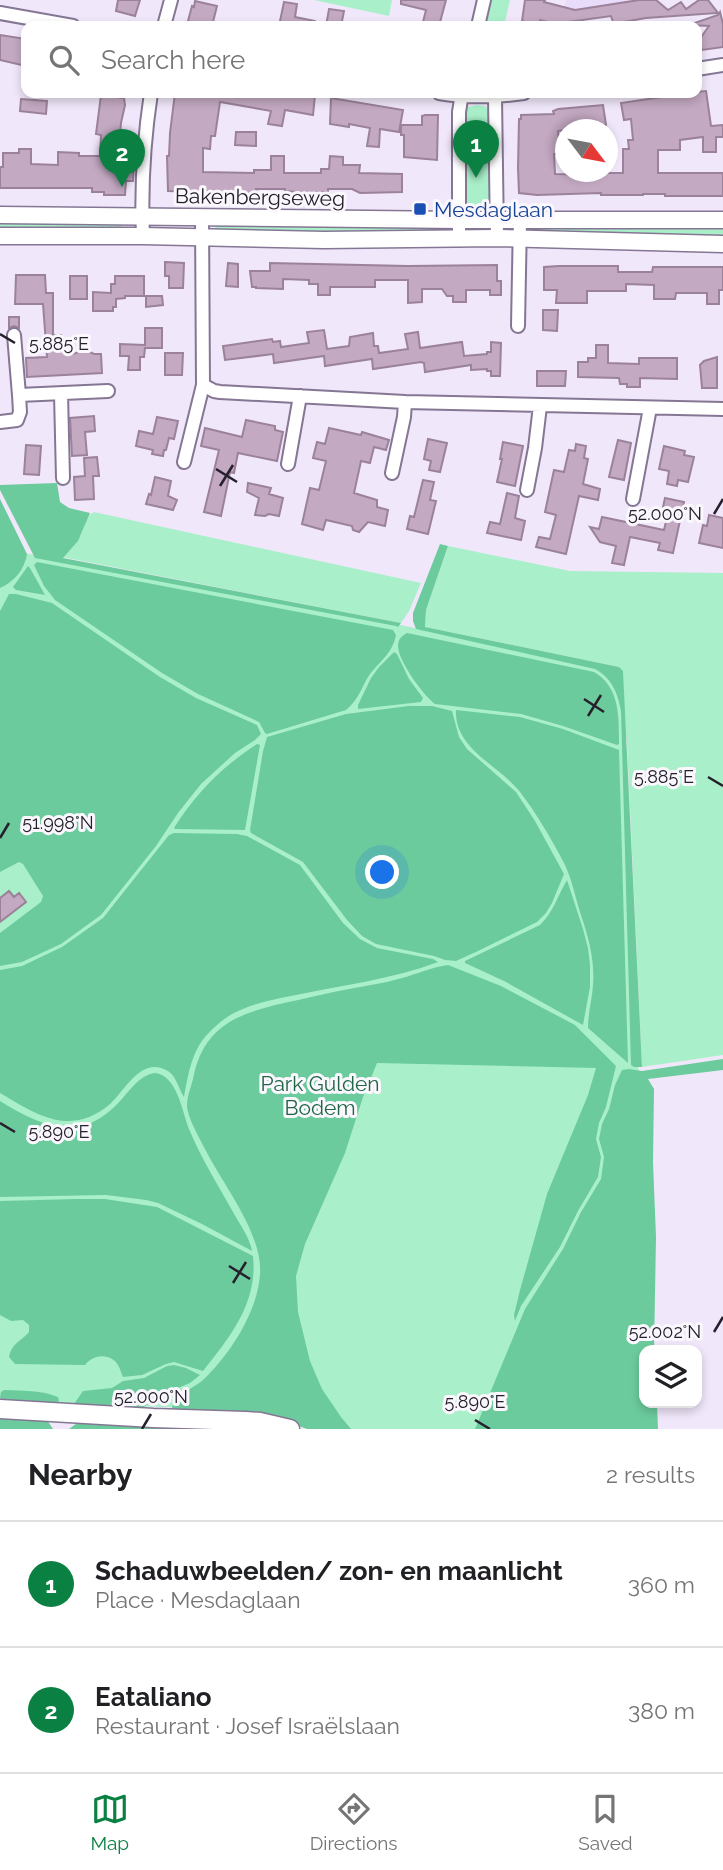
<!DOCTYPE html>
<html lang="en">
<head>
<meta charset="utf-8">
<style>
	body { margin:0; font-family:Raleway,sans-serif; background:#f6f6f6; color:#202124 }
	.controls { position:absolute; right:21px; bottom:21px; display:grid; overflow:hidden; border-radius:14px; box-shadow:0 4px 10px #0003 }
	.controls button { width:63px; height:63px; display:grid; place-items:center; padding:0; border:0; border-bottom:2px solid #e0e0e0; background:#fff; color:#202124; font:35px sans-serif }
	.compass { position:absolute; left:555px; top:119px; width:63px; height:63px; border-radius:50%; background:#fff; box-shadow:0 4px 10px #0003; rotate:122deg }
	.you { position:absolute; left:383px; top:873px; width:24px; height:24px; margin:-18px; border:5px solid #fff; border-radius:50%; background:#1a73e8; box-shadow:0 0 0 10px #1a73e833 }
	.badge { display:grid; place-items:center; width:46px; height:46px; border-radius:50%; background:#0b8043; color:#fff; font-size:23px; font-weight:700 }
	.pin { position:absolute; translate:-50% -58px; filter:drop-shadow(0 2px 4px #0008) }
	.pin::after { content:''; position:absolute; top:37px; width:24px; height:21px; background:inherit; clip-path:polygon(0 0,100% 0,50% 100%) }
	.list { margin:0; padding:0; list-style:none }
	h2 { display:flex; justify-content:space-between; align-items:center; height:91px; margin:0; padding:0 28px; font-size:30px }
	h2 small { font-size:23px; font-weight:400; color:#757577 }
	.list li { display:grid; grid-template-columns:46px 1fr auto; gap:21px; align-items:center; box-sizing:border-box; height:126px; padding:0 28px; border-top:2px solid #e0e0e0 }
	.list b { display:block; font-size:26px; white-space:nowrap }
	.list p { margin:0; font-size:23px; white-space:nowrap; color:#757577 }
	.list em { font-size:23px; font-style:normal; color:#757577 }
	.icon { flex:none; width:38px; height:38px; fill:none; stroke:currentColor; stroke-width:2; stroke-linecap:round; stroke-linejoin:round }
	.map { position:relative; flex:none; width:723px; height:1429px; overflow:hidden }
	.search { position:absolute; background:#fff; box-shadow:0 4px 10px #0003; left:21px; right:21px; top:21px; height:77px; display:flex; align-items:center; gap:18px; box-sizing:border-box; padding:0 24px; border-radius:14px; color:#757577; font-size:26px }
	.sheet { height:343px; background:#fff }
	nav { display:flex; justify-content:space-around; align-items:center; box-sizing:border-box; height:98px; border-top:2px solid #e0e0e0; background:#fff; font-size:19px; color:#757577 }
	nav a { display:grid; justify-items:center; gap:4px }
	nav .on { color:#0b8043 }
	.map>svg:first-child { display:block }
</style>
</head>
<body>
<div class="map">
<svg width="723" height="1429" viewBox="0 0 723 1429">
	<rect width="100%" height="100%" fill="#f0e7fa"/>
	<path fill="#e9dbfa" d="M566 0H657L665 6 663 9 561 23Z"/>
	<path fill="#a9f0ca" d="M314 0H392L389 16Z
		M492 0H510L504 26H486Z
		M477 105 485 106 490 111V199L484 208H472L464 204 465 112 468 107Z
		M0 219 120 222 122 226 120 229 0 230Z
		M445 223 448 228 442 234H222L215 229 216 224Z
		M723 224V239L535 234 533 228 535 226Z
		M0 504 24 553 396 624 616 671 622 696 639 1080 644 1403 651 1429H319L245 1409 77 1405 0 1397Z
		M94 512 421 583 409 611 401 623 62 557C72 550 80 539 84 527 87 520 87 516 94 512Z
		M448 546 570 571 723 573V1055L642 1067 627 743 619 667 425 627 426 610Z"/>
	<path fill="#6ccb9d" d="M57 483 60 502 69 508 90 513 78 541 63 558 401 623 398 627 396 626 35 558 0 490V485Z
		M0 499 27 554C25 569 14 582 0 588Z
		M440 544 448 546 426 610 425 627 619 667 623 671 642 1067H634L631 1065 621 711C618 694 612 678 595 669L416 629 413 621V613Z
		M37 562 393 630 396 635C392 655 379 661 368 677 360 691 358 700 346 710L267 734 265 733 259 722 198 694 162 673 55 600 44 586 34 565Z
		M28 566 30 568 45 595 16 590 13 587Z
		M9 594H16L52 603 160 677 196 698 257 725 261 734 255 740 235 753 201 784 178 813 156 846 101 915 61 944 22 962 0 966V933L41 902 43 896 23 864 19 862 0 872V611Z
		M407 633 594 672C620 687 619 717 619 744L617 745 563 726 521 714 435 704C424 696 398 661 398 646 398 639 402 636 407 633Z
		M394 652 397 654 409 679 423 698 421 702 358 709V705L371 678 379 667Z
		M409 706H432L452 711 459 737 467 749 516 792 535 821 564 874 552 903 546 913 537 922 478 951 456 961 445 960 434 956 376 944 362 936 347 920 303 862 251 833 250 830 263 751 267 737 346 714Z
		M456 710 520 717 563 729 619 750 628 1063 588 1028C588 1013 592 1000 593 985 595 959 588 936 580 912 575 896 572 880 565 865 554 843 535 811 520 792 499 765 454 749 456 710Z
		M257 744 260 745 245 830 175 829 174 828C195 794 224 765 257 744Z
		M174 833 237 834 247 836 300 865 343 923 360 939 377 948 433 959 438 962C393 979 343 985 296 995 276 999 253 1003 234 1013 224 1018 213 1028 205 1037 191 1054 188 1076 184 1097 179 1090 177 1077 168 1071 141 1055 125 1091 109 1105 96 1116 80 1122 64 1121 41 1119 19 1104 0 1093V970L22 966 62 947 103 918 169 835Z
		M567 880 583 929 588 948 590 965V987L583 1025 504 981 465 963V961L540 925C554 911 557 897 567 880Z
		M448 965 501 986 575 1025 616 1066 606 1107 599 1123 596 1139 601 1157 598 1177 578 1211 560 1247 521 1306 515 1321 514 1315 520 1290 547 1194 588 1095 596 1068 377 1063 363 1097 345 1153 305 1244 296 1276 298 1312 310 1361 322 1389 341 1417 351 1429H307L280 1419 172 1411C171 1395 194 1389 204 1379 230 1354 258 1311 260 1274 263 1234 223 1185 205 1149 200 1139 187 1117 187 1105 187 1097 191 1087 193 1079 204 1020 247 1011 298 1000 323 994 347 989 371 985 382 983 392 981 402 978 417 974 432 967 448 965Z
		M723 1059V1070L648 1079 654 1089 653 1162 656 1237 654 1350H644V1403H657L658 1429H475L525 1309 563 1249 581 1212 601 1179 604 1157 599 1139 602 1124 609 1109 615 1085 622 1070 629 1069 642 1071Z
		M154 1073C177 1074 182 1111 189 1129 201 1158 218 1185 233 1212 240 1225 249 1236 252 1251L202 1224 158 1203 146 1200 106 1195 0 1197V1101C44 1128 82 1144 121 1100 131 1089 139 1076 154 1073Z
		M76 1199H105L157 1207 253 1256C258 1303 230 1337 203 1371L174 1362 166 1364 142 1375 123 1377C121 1374 121 1370 119 1367 113 1353 94 1353 85 1365L15 1364 9 1357C11 1344 21 1341 29 1332V1325L23 1320 11 1321 0 1315V1201Z
		M174 1365 186 1368 200 1375 190 1383 161 1395 144 1407 134 1410 78 1408 74 1404 83 1391 112 1388 123 1381 144 1378 167 1366Z
		M4 1390C22 1391 42 1390 58 1397L59 1401 54 1407 6 1402 0 1398 1 1392Z
		M0 1416 47 1420 53 1429H0Z
		M80 1421 263 1429H69Z"/>
	<path fill="#c3a9c2" stroke="#9b829a" stroke-width="2" d="M118 0H140L135 16 116 11Z
		M401 0H446L439 26H422L426 10 401 4Z
		M525 0H545L544 2 575 10 639 0H656L668 10 681 2 686 9 699 0H708L718 13 646 18 618 23 613 22 611 16 561 23 560 25 540 20 539 25 522 21Z
		M195 1 217 6 212 26H189L190 22 188 21 192 6 194 7Z
		M284 2 297 4 295 17 315 21 314 26H279Z
		M329 9 344 11 341 26H326Z
		M720 12 723 24V47L702 50 699 40 709 26 689 25 718 15Z
		M0 35 26 39V66L0 60Z
		M706 91 711 126 723 125V137H716V152H703V137L680 140V150H658V173H723V196H665V194H643V195H601V193L537 195 519 193 518 168 519 119H521V115L554 114 553 111 558 109 603 105 606 125 558 131 561 154H554L555 174 601 175V173H623V149H629L628 140H633L631 119 624 120 621 103 675 95 674 94Z
		M175 93H301L315 95 313 115 285 110 282 126 268 124 271 111 220 102 215 136H211L210 149 203 148V172L254 173V170H271V156H284V173H321V169H329L330 156 343 157V165H360L359 173 402 174V192L360 193 352 189H328V192L309 193 285 191V189H256L257 191 254 193 201 191V192L168 191 167 156H169L170 133Z
		M101 95 124 98 125 105 121 123 119 144 121 145V156H126V162H134L133 181H126L125 195H104V192H92V188H0V167H3V153H19V149H31V164L58 165V152L79 153V156H100L101 135 96 134Z
		M331 98 403 110 399 132 380 129 379 147 367 146 370 128 349 124V127L330 124Z
		M21 99 47 101 46 114 20 111Z
		M425 115H438L437 160 404 157V135H401V125H422V116Z
		M236 132H256V146L235 145Z
		M165 262 184 263 183 288H169V276H165Z
		M228 263 238 264V287L226 286Z
		M270 263 408 266 497 265V281H501V295H490V290H466V302H453V296H447L442 289H422V302L408 303V280H375V287H330V295H318V284H309V280L283 279V289L256 288V287H252L250 271H270Z
		M559 266H618V272H652L653 267H723V290H719V304H707V293H676L675 299H654V285L626 284V291H587V303H556L557 290H544V267Z
		M16 275H45L46 293H53V335H61L62 340H69L70 355 85 350 94 354H101L102 373 27 377 26 358 47 357 43 304H15Z
		M70 276H87V299H70Z
		M115 276H144V296H125V298L116 299V307H113V311H93V292L111 293V284H115Z
		M146 296H162L163 305 146 307Z
		M543 310H558L557 331 543 330Z
		M9 317H19V328L14 326 9 328Z
		M145 328H162V348H145L144 357H140V370H128L129 356H120V344L145 345Z
		M324 330 327 349 349 346 350 337 373 333 374 346H378L379 353 408 349 405 334 418 332 420 348 462 342 464 356 487 354V352H491V342L501 343 500 376H491V371H487V369L471 370V365L425 372 424 363 421 362 373 369 372 359 325 366 324 356 274 363 273 354 225 360 223 346 272 339 273 342 280 341 281 347 309 343 307 332Z
		M596 345H608V363L639 364V358H677V379L640 378V387H627V384H620L619 378 578 377V362H588V358H596Z
		M165 353H183L182 375H165Z
		M717 357V388H702L700 365 704 361Z
		M537 371H566L565 386H537Z
		M94 416 95 431 85 432 87 455 72 456 70 418Z
		M157 417 178 421 174 439 169 438 166 450H164L163 456 152 454 153 450 136 446 139 431 153 434Z
		M246 420 275 426V430L283 432 277 461 238 453 234 473 230 472 221 516 204 512 219 450 201 446 205 428 242 437Z
		M329 428 361 435 362 432 389 440 386 450 374 447 370 463 361 461 354 493 377 500V507L388 510 385 526 368 522 359 532 353 530 352 526 326 520 323 530 302 524 310 488 319 490 326 461 313 458 317 442 325 444Z
		M428 439 447 443 440 472 429 470 431 461 424 459Z
		M618 440 631 443 624 480 609 477Z
		M503 442 523 446 515 486 497 482 502 459H500Z
		M576 444 586 446 584 458 588 459 583 484 600 489 598 500 579 496 566 554 536 547 539 537 550 539 556 515 545 512 554 470 564 472 569 450 575 451Z
		M26 445 41 446 39 475 24 474Z
		M664 446 685 451 684 455 694 457 688 482 678 480 677 486 667 484 669 471 659 469Z
		M97 457 99 476H93L94 499 75 500 74 477 85 476 84 458Z
		M155 477 171 481 168 496 177 500 173 510 146 504 149 494 151 495Z
		M423 480 434 482 430 500 436 501 428 534 407 529 410 516 414 517Z
		M248 483 271 488 269 494 283 498 279 516 269 514 265 516 255 515 259 498 247 492Z
		M507 493 519 496 515 518 525 521 521 540 487 533 490 522 500 524Z
		M665 498 684 502 673 553 658 550 660 543 630 537 624 565 612 563 616 546 600 542 590 527 599 529 602 517 664 530 669 509 663 507Z
		M709 515 723 518V548L699 543 703 525 707 526Z
		M9 891 14 897 19 893 26 902 0 922V898Z"/>
	<g fill="none" stroke-linecap="round" stroke-linejoin="round">
		<defs>
			<path id="minor" d="M0 13 73 26
				M164 26 171 0
				M478 26 484 0
				M697 69 723 65
				M439 93C468 98 495 97 524 93
				M495 97 497 238
				M143 236C141 189 144 139 151 93
				M459 240V112L462 93
				M518 326 520 219
				M14 335 19 395
				M203 385 214 391 220 392 405 402 723 409
				M61 394 63 478
				M0 422 17 420 20 412 19 395 108 391
				M184 462 203 385 202 217
				M288 464 300 396
				M392 473 404 417 405 402
				M527 490 535 448 540 406
				M633 499 650 408"/>
			<path id="tertiary" d="M0 215 459 220H723
				M0 236H143L324 240 497 238 723 244"/>
			<path id="secondary" d="M0 1409 153 1418 245 1421 260 1422 290 1429"/>
		</defs>
		<use href="#minor" stroke="#857794" stroke-width="16"/>
		<use href="#tertiary" stroke="#857794" stroke-width="19"/>
		<use href="#secondary" stroke="#857794" stroke-width="21"/>
		<use href="#minor" stroke="#fff" stroke-width="12"/>
		<use href="#tertiary" stroke="#fff" stroke-width="16"/>
		<use href="#secondary" stroke="#fff" stroke-width="18"/>
	</g>
	<path fill="none" stroke="#26202c" stroke-width="2.5" d="M0 334 15 343M216 469 237 482M220 486 233 465M714 514 723 499M584 699 604 712M588 716 601 695M708 777 723 786M0 838 9 823M0 1123 15 1132M229 1266 250 1279M233 1283 246 1262M714 1332 723 1317M475 1420 490 1429M142 1429 151 1414"/>
	<rect fill="#1a4fb4" stroke="#faf7fd" stroke-width="2.5" x="413" y="202" width="14" height="14" rx="3.5"/>
	<g text-anchor="middle" dominant-baseline="central" stroke-width="6" stroke-linejoin="round" paint-order="stroke">
		<g font-size="21" fill="#26202c" stroke="#faf7fd">
			<text transform="translate(260 197) rotate(1)">Bakenbergseweg</text>
		</g>
		<g font-size="21" fill="#164399" stroke="#faf7fd" text-anchor="start">
			<text x="434" y="209">Mesdaglaan</text>
		</g>
		<g font-size="21" fill="#1f6647" stroke="#faf7fd">
			<text x="320" y="1083">Park Gulden<tspan x="320" dy="24">Bodem</tspan></text>
		</g>
	</g>
	<g font-size="18" text-anchor="middle" fill="#26202c" stroke="#faf7fd" stroke-width="6" stroke-linejoin="round" paint-order="stroke">
		<text x="59" y="350">5.885°E</text>
		<text x="665" y="520">52.000°N</text>
		<text x="664" y="783">5.885°E</text>
		<text x="58" y="829">51.998°N</text>
		<text x="59" y="1138">5.890°E</text>
		<text x="665" y="1338">52.002°N</text>
		<text x="151" y="1403">52.000°N</text>
		<text x="475" y="1408">5.890°E</text>
	</g>
</svg>
<div class="controls">
<button><svg class="icon" aria-label="layers" viewBox="0 0 24 24"><path d="M12 4l9 5-9 5-9-5zM3 14l9 5 9-5"/></svg></button>
</div>
<svg class="compass" viewBox="-18 -18 36 36"><path d="M0-13l5 13h-10z" fill="#e53935"/><path d="M0 13l5-13h-10z" fill="#757577"/></svg>
<div class="you"></div>
<div class="pin badge" style="left:476px;top:178px">1</div>
<div class="pin badge" style="left:122px;top:187px">2</div>
<div class="search"><svg class="icon" aria-label="search" viewBox="0 0 24 24"><circle cx="10" cy="10" r="6"/><path d="M15 15l6 6"/></svg>Search here</div>
</div>
<section class="sheet">
<h2>Nearby<small>2 results</small></h2>
<ul class="list">
<li><span class="badge">1</span><div><b>Schaduwbeelden/ zon- en maanlicht</b><p>Place · Mesdaglaan</p></div><em>360 m</em></li>
<li><span class="badge">2</span><div><b>Eataliano</b><p>Restaurant · Josef Israëlslaan</p></div><em>380 m</em></li>
</ul>
</section>
<nav>
<a class="on"><svg class="icon" aria-label="map" viewBox="0 0 24 24"><path d="M3 6l6-2 6 2 6-2v14l-6 2-6-2-6 2zM9 4v14M15 6v14"/></svg>Map</a>
<a><svg class="icon" aria-label="directions" viewBox="0 0 24 24"><path d="M12 3l9 9-9 9-9-9zM9 14v-3h6M13 9l2 2-2 2"/></svg>Directions</a>
<a><svg class="icon" aria-label="saved" viewBox="0 0 24 24"><path d="M7 4h10v16l-5-4-5 4z"/></svg>Saved</a>
</nav>
</body>
</html>
